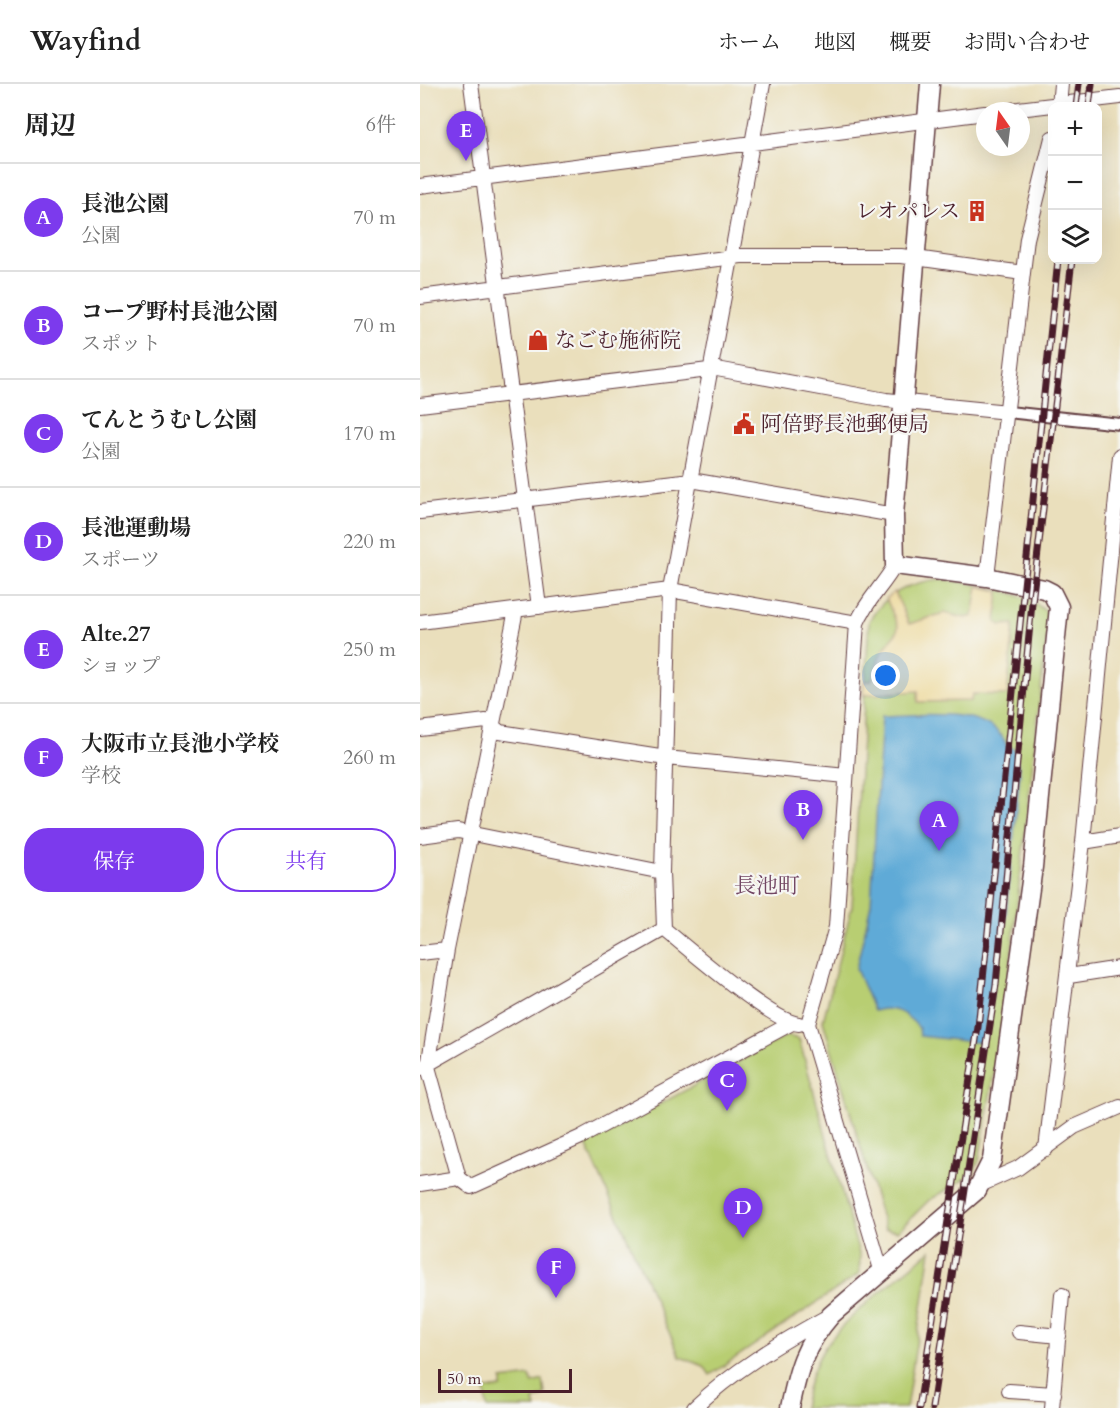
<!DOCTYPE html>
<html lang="ja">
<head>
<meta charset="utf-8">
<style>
	body { margin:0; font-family:Cardo,"Noto Serif JP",serif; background:#f6f6f6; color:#222 }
	.controls { position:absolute; right:18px; top:18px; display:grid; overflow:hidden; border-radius:12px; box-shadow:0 6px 24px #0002 }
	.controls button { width:54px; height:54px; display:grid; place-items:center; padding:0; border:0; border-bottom:2px solid #e0e0e0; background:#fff; color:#222; font:30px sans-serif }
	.compass { position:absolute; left:556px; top:18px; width:54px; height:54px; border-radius:50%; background:#fff; box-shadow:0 6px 24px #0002; rotate:346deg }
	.scale { position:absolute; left:18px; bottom:15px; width:134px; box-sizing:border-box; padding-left:6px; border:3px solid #4a1f2b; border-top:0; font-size:16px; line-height:21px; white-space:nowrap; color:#4a1f2b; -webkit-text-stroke:4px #f6f6f2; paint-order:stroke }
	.you { position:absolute; left:466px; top:592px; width:21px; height:21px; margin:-15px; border:4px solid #fff; border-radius:50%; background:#1a73e8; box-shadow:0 0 0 9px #1a73e833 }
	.badge { display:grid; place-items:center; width:39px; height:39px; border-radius:50%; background:#7c3aed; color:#fff; font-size:20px; font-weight:700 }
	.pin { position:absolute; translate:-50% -50px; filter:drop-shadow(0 2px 3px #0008) }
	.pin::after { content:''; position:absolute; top:32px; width:21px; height:18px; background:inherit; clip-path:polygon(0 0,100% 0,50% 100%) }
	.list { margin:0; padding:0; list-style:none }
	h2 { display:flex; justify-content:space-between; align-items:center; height:78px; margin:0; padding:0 24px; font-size:26px }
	h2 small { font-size:20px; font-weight:400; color:#767676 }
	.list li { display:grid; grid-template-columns:39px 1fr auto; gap:18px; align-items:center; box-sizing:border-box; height:108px; padding:0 24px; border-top:2px solid #e0e0e0 }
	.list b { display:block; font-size:22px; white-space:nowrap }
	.list p { margin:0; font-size:20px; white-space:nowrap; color:#767676 }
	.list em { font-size:20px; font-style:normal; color:#767676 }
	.actions { display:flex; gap:12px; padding:18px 24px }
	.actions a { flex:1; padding:14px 0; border:2px solid #7c3aed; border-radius:24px; text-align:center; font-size:21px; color:#7c3aed }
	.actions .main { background:#7c3aed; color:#fff }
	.icon { flex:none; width:33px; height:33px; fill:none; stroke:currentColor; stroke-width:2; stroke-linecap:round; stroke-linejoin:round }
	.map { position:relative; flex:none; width:700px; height:1324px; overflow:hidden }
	header { display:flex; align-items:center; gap:36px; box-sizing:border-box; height:84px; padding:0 30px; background:#fff; border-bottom:2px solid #e0e0e0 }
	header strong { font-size:28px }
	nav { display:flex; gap:33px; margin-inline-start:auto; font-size:21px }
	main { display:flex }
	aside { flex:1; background:#fff }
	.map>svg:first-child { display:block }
</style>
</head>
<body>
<header>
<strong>Wayfind</strong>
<nav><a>ホーム</a><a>地図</a><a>概要</a><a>お問い合わせ</a></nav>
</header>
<main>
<aside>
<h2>周辺<small>6件</small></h2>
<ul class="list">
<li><span class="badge">A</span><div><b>長池公園</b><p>公園</p></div><em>70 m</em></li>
<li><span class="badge">B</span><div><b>コープ野村長池公園</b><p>スポット</p></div><em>70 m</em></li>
<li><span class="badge">C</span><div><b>てんとうむし公園</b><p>公園</p></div><em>170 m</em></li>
<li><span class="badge">D</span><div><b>長池運動場</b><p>スポーツ</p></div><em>220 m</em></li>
<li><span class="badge">E</span><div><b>Alte.27</b><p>ショップ</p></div><em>250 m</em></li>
<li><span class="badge">F</span><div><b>大阪市立長池小学校</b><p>学校</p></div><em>260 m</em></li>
</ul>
<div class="actions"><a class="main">保存</a><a>共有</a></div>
</aside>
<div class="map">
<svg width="700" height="1324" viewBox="0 0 700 1324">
	<rect width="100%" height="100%" fill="#f6f6f2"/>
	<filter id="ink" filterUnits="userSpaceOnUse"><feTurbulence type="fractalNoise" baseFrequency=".0167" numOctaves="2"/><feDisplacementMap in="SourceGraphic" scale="12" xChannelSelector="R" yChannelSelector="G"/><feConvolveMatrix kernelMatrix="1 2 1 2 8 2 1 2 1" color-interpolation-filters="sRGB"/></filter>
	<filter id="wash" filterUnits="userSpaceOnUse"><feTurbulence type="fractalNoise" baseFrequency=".008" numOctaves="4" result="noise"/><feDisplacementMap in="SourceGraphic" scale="24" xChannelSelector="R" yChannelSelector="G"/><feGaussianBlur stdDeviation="1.35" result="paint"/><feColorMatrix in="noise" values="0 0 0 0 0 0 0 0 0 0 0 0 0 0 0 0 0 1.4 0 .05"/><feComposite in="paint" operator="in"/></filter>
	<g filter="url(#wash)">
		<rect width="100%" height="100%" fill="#eadfbc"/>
		<path fill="#b8ce72" stroke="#81764e" stroke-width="1.5" d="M521 495C550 500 613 507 629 532L586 920 559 1076 553 1090 508 1117 478 1147 465 1145 403 937 432 822 449 537C466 509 490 498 521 495Z
			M366 952 379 955 440 1173 439 1190 290 1291 284 1282 260 1273 166 1060Z
			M511 1166 486 1324H383C387 1303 393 1282 405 1263 429 1229 479 1194 511 1166Z
			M110 1292 112 1299 123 1296 125 1311 114 1317 116 1324H67L65 1306 82 1304V1296Z"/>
		<path fill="#eeda9e" stroke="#9c7c64" stroke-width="1.5" d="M558 502 579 507 576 538 581 541 594 540 587 611 552 610 551 617 498 618V607L443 611 444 597H451L461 569 477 548 478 542 466 514 475 508 489 540 524 529 546 534 553 532Z"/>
		<path fill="#5eaad7" stroke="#546481" stroke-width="1.5" d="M462 632C498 632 571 620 587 662L594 665 600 689 586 830 563 959 500 952 499 944C486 929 474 921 454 927L436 885 451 820Z"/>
	</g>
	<g filter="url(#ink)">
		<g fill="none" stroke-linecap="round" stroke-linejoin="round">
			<defs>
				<path id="pedestrian" d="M588 328 700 340"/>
				<path id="minor" d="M51 0 119 523
					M639 22 641 0
					M582 27 700 13
					M0 102 565 29
					M0 213 321 172H481L603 189
					M0 321 297 285 466 316 588 328
					M0 428 271 396 474 431
					M567 493 607 155 632 54
					M96 526 27 866 8 983 39 1094 51 1103 161 1053 372 939
					M0 538 250 506 437 539
					M0 645 66 637 80 648 246 674 426 692
					M0 752 38 747 242 788
					M663 758 700 752
					M244 845 242 788 250 506 343 0
					M244 845C269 865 352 938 379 940
					M0 869 27 866
					M649 892 700 884
					M1 984 244 845
					M626 1065 663 758 700 372
					M0 1100 39 1094
					M560 1101 598 1084 654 1043 700 1023
					M462 1189 388 940 416 843 437 539C446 517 463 502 475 481
					M599 1248 639 1252
					M589 1307 634 1310
					M274 1324C313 1287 358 1260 405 1234
					M632 1324 642 1211"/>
				<path id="tertiary" d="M370 1324C378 1285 384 1262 411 1231L557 1106 572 1076 613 783 639 523 632 509 624 505 567 493 475 481 474 431 510 0"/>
			</defs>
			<use href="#pedestrian" stroke="#623c41" stroke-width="14"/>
			<use href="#minor" stroke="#623c41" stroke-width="16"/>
			<use href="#tertiary" stroke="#623c41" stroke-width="21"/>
			<use href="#pedestrian" stroke="#fff" stroke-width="10"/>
			<use href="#minor" stroke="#fff" stroke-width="14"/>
			<use href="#tertiary" stroke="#fff" stroke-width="18"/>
			<defs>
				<path id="rail" d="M656 22 659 0
					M669 22 672 0
					M499 1324 558 943 638 176
					M512 1324 576 901 612 519 652 176"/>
			</defs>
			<use href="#rail" stroke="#4a1f2b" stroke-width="7"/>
			<use href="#rail" stroke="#f6f6f2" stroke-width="4.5" stroke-dasharray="14" stroke-linecap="butt"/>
		</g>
	</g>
	<defs>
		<symbol id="building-bare" viewBox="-9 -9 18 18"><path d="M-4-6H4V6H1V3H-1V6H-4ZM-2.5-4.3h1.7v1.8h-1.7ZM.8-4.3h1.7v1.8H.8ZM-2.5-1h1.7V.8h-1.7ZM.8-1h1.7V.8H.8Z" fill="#c8321e" stroke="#f6f6f2" stroke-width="2.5" paint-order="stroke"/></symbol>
		<symbol id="shop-bare" viewBox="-9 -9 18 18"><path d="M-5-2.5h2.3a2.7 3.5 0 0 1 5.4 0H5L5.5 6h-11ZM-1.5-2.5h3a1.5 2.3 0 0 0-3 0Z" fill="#c8321e" stroke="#f6f6f2" stroke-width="2.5" paint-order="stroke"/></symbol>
		<symbol id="civic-bare" viewBox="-9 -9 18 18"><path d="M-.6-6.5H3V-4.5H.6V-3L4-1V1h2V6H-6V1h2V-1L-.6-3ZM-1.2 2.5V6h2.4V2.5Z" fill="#c8321e" stroke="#f6f6f2" stroke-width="2.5" paint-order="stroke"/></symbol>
	</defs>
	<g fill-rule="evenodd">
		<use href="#building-bare" x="542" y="112" width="30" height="30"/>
		<use href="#shop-bare" x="103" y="241" width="30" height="30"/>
		<use href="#civic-bare" x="309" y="325" width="30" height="30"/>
	</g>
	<g text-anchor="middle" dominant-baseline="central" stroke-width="4.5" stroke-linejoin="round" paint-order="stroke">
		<g font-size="21" fill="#4a1f2b" stroke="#f6f6f2" text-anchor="start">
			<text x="540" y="127" text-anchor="end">レオパレス</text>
			<text x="135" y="256">なごむ施術院</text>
			<text x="341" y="340">阿倍野長池郵便局</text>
		</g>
		<g font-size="22" fill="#734764" stroke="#f6f6f2">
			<text x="347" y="802">長池町</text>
		</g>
	</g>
</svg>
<div class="controls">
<button>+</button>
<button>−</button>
<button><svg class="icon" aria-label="layers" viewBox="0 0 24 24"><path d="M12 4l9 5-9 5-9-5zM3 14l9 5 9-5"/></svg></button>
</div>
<svg class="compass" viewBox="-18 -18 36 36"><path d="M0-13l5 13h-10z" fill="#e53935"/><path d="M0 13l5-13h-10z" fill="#767676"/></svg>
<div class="scale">50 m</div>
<div class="you"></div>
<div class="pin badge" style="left:519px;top:767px">A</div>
<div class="pin badge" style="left:383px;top:756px">B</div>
<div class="pin badge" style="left:307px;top:1027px">C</div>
<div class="pin badge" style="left:323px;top:1154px">D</div>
<div class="pin badge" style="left:46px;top:77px">E</div>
<div class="pin badge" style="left:136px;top:1214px">F</div>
</div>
</main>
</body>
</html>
